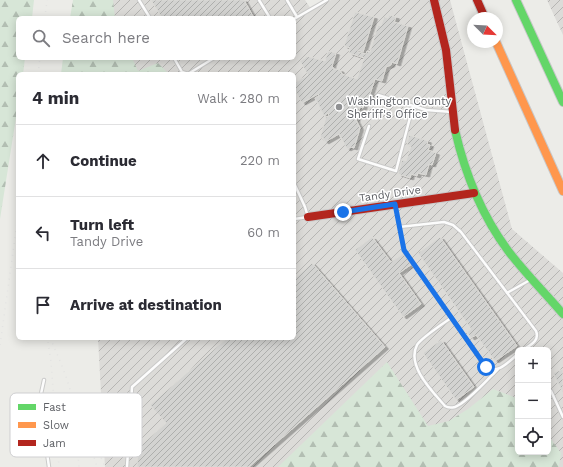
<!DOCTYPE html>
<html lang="en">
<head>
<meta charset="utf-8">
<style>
	body { margin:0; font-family:"Work Sans",sans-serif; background:#f7f7f7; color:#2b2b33 }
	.controls { position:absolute; right:12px; bottom:12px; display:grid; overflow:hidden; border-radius:6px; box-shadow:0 2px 10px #0003 }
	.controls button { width:36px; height:36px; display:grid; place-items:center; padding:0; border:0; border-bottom:1px solid #e1e1e2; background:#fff; color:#2b2b33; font:20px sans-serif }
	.compass { position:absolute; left:467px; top:12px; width:36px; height:36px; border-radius:50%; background:#fff; box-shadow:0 2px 10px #0003; rotate:114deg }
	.stop { position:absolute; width:12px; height:12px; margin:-9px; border:3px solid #1a73e8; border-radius:50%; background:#fff }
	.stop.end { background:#1a73e8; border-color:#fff; box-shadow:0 1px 4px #0008 }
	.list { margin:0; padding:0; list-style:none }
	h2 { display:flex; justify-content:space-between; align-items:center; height:52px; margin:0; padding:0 16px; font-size:17px }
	h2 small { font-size:13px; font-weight:400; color:#7c7c81 }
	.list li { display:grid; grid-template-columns:26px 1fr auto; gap:12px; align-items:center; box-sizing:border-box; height:72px; padding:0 16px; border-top:1px solid #e1e1e2 }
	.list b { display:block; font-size:15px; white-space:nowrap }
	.list p { margin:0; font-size:13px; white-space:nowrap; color:#7c7c81 }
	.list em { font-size:13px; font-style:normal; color:#7c7c81 }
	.icon { flex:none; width:22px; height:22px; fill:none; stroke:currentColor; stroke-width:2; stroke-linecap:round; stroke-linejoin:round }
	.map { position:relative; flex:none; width:563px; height:467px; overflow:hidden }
	.search { position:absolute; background:#fff; box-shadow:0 2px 10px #0003; left:16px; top:16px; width:280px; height:44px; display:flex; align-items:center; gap:10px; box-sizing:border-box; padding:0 14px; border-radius:6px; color:#7c7c81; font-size:15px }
	.panel { position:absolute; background:#fff; box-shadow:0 2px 10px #0003; left:16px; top:72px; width:280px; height:268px; border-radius:6px }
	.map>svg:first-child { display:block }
</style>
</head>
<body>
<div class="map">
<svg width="563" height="467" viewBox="0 0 563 467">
	<defs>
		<pattern id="industrial-furrows" width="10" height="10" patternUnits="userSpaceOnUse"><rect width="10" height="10" fill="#dcdbd8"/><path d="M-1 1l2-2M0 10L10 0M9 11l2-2" fill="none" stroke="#b6b5b3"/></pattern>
		<pattern id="forest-firs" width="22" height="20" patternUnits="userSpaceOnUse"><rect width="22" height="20" fill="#d7e6d7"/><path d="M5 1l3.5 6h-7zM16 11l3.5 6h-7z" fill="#b2beb2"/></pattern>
		<pattern id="building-hatch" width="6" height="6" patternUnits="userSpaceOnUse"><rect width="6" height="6" fill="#d3d3d1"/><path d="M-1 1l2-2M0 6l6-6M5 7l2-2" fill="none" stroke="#aeafad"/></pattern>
		<filter id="shadow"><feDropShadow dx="3.5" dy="2" stdDeviation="0" flood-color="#0004"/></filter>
	</defs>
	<rect width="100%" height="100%" fill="#ecece8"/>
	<path fill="url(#industrial-furrows)" fill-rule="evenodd" d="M91 0H305L311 9 331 0H450L512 229 563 273V467H105L98 338H294V74H89V58H294V18H90ZM518 350H548V452H518Z
		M547 0H563V35Z"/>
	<path fill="url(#forest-firs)" d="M0 0H34L32 18H18V58H25L23 74H18V105L0 219Z
		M73 0H113L115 18H70Z
		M63 58H132L138 71 158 63 169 74H61Z
		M387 362 428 426 449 421 468 409 493 389 514 397 518 400V452H548V435L561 453 559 467H278Z"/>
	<path fill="url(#building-hatch)" stroke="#dcdbd7" filter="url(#shadow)" d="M151 0H244L254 18H162Z
		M355 12 374 17 363 52 358 50V52L366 54 367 51 370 52 378 25 381 26 384 17 388 18 389 15 396 17 394 22 408 26 397 64 392 62 391 65 386 67 382 81 375 79 370 94 373 99 364 104 363 108 360 107 356 120 360 128 354 148 351 147 347 149 339 134 325 142 323 138H320L326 117 329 116 328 113 324 116 315 98 319 96 318 94 302 103 294 88V83L308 75 300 61 305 58 306 56 325 61 328 51 336 53 332 66 334 69 340 70 342 74 357 79 364 58 349 53 350 48 344 46Z
		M409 135 428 141 427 144 430 145 428 150 436 153 432 165 429 164 426 175 418 173 417 176 411 174 410 178 398 174 402 160 406 161 411 146 407 145Z
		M372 237 391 262 404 253 412 264 399 273 421 304 403 317 355 250Z
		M440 237 517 346 495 361 476 335 471 338 467 332 471 329 418 253Z
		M312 263 385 347 249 467H137L138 448 166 423 150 405 227 338H294V279Z
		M441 340 474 387 456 400 423 353Z
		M563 369V393L553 373Z"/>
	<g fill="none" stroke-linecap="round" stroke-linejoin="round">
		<defs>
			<path id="lane" d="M139 0 150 18
				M259 0 270 18
				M287 0 297 17
				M294 19 327 0
				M174 58 182 72 188 74 214 58
				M224 58H225
				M378 95 426 110 452 112
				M369 126 358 159 396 171 413 106
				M294 183 305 207 308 217 294 219
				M396 207 404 251 486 367C498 375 509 361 518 354
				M399 227 444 222 453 225 461 232 536 331C540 341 530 345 523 350
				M507 293 530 280
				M451 318C444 323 421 338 417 345 406 366 433 392 445 406 448 408 451 408 455 407 467 403 488 379 498 369
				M44 380 39 403 40 418 46 446 49 467
				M551 391 563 417
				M127 467 132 387 187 338"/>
			<path id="fast" d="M516 0 563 102
				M455 130C465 174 482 216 509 252 526 274 545 293 563 314"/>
			<path id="slow" d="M496 42 563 191"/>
			<path id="jam" d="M434 0 446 50 455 130
				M477 0 485 18
				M308 217 474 193"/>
		</defs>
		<use href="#lane" stroke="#cacac9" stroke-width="4.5"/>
		<use href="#fast" stroke="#c8c8c9" stroke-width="10"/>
		<use href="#slow" stroke="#c8c8c9" stroke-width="10"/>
		<use href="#jam" stroke="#c8c8c9" stroke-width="10"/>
		<use href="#lane" stroke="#fcfcfc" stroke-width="2.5"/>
		<use href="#fast" stroke="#63d668" stroke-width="8"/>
		<use href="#slow" stroke="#ff974d" stroke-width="8"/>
		<use href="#jam" stroke="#b3261e" stroke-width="8"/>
		<path stroke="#e3e3e2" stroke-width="1.5" stroke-dasharray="1 5" stroke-linecap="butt" d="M45 18 47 0
			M38 74 40 58
			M50 338C58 356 66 374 71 393 78 416 77 443 79 467
			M48 342 51 362 59 467
			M0 345 18 216
			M76 397 105 467
			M87 435 97 467"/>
	</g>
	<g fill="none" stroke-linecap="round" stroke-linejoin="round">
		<path stroke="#1a73e8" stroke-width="5" d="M343 212 395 204 404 250 486 367"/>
	</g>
	<circle fill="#909193" stroke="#fff" stroke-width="1.5" cx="339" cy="107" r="4"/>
	<g text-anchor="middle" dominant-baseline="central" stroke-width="3" stroke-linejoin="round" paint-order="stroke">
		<g font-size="11" fill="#5e6065" stroke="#fff" text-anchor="start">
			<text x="347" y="101">Washington County<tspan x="347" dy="13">Sheriff's Office</tspan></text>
		</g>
		<g font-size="11" fill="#5e6065" stroke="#fff">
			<text transform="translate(390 194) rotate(-8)">Tandy Drive</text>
		</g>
	</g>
	<rect x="10" y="393" width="132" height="64" rx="6" fill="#fff" stroke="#cfcfd1" stroke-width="1"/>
	<rect x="18" y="404" width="18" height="6" fill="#63d668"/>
	<rect x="18" y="422" width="18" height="6" fill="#ff974d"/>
	<rect x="18" y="440" width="18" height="6" fill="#b3261e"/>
	<g font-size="11" fill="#5e6065">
		<text x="43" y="411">Fast</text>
		<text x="43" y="429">Slow</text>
		<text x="43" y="447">Jam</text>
	</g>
</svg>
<div class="controls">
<button>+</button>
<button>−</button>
<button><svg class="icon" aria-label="locate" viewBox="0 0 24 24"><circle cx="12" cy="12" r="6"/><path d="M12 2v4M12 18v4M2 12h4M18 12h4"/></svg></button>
</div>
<svg class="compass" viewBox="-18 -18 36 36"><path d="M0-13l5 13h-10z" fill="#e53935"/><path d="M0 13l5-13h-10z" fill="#7c7c81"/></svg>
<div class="stop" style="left:486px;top:367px"></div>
<div class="stop end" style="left:343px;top:212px"></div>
<div class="search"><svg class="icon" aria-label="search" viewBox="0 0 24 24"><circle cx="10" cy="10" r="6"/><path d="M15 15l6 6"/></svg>Search here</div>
<section class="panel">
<h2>4 min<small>Walk · 280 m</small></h2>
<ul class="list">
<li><svg class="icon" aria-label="ahead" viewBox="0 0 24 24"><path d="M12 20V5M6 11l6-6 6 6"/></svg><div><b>Continue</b></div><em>220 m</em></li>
<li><svg class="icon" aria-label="left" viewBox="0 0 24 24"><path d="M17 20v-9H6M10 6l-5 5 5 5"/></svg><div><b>Turn left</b><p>Tandy Drive</p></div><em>60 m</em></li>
<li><svg class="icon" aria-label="arrive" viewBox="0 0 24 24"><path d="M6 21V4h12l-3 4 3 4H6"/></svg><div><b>Arrive at destination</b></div></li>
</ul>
</section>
</div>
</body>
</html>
